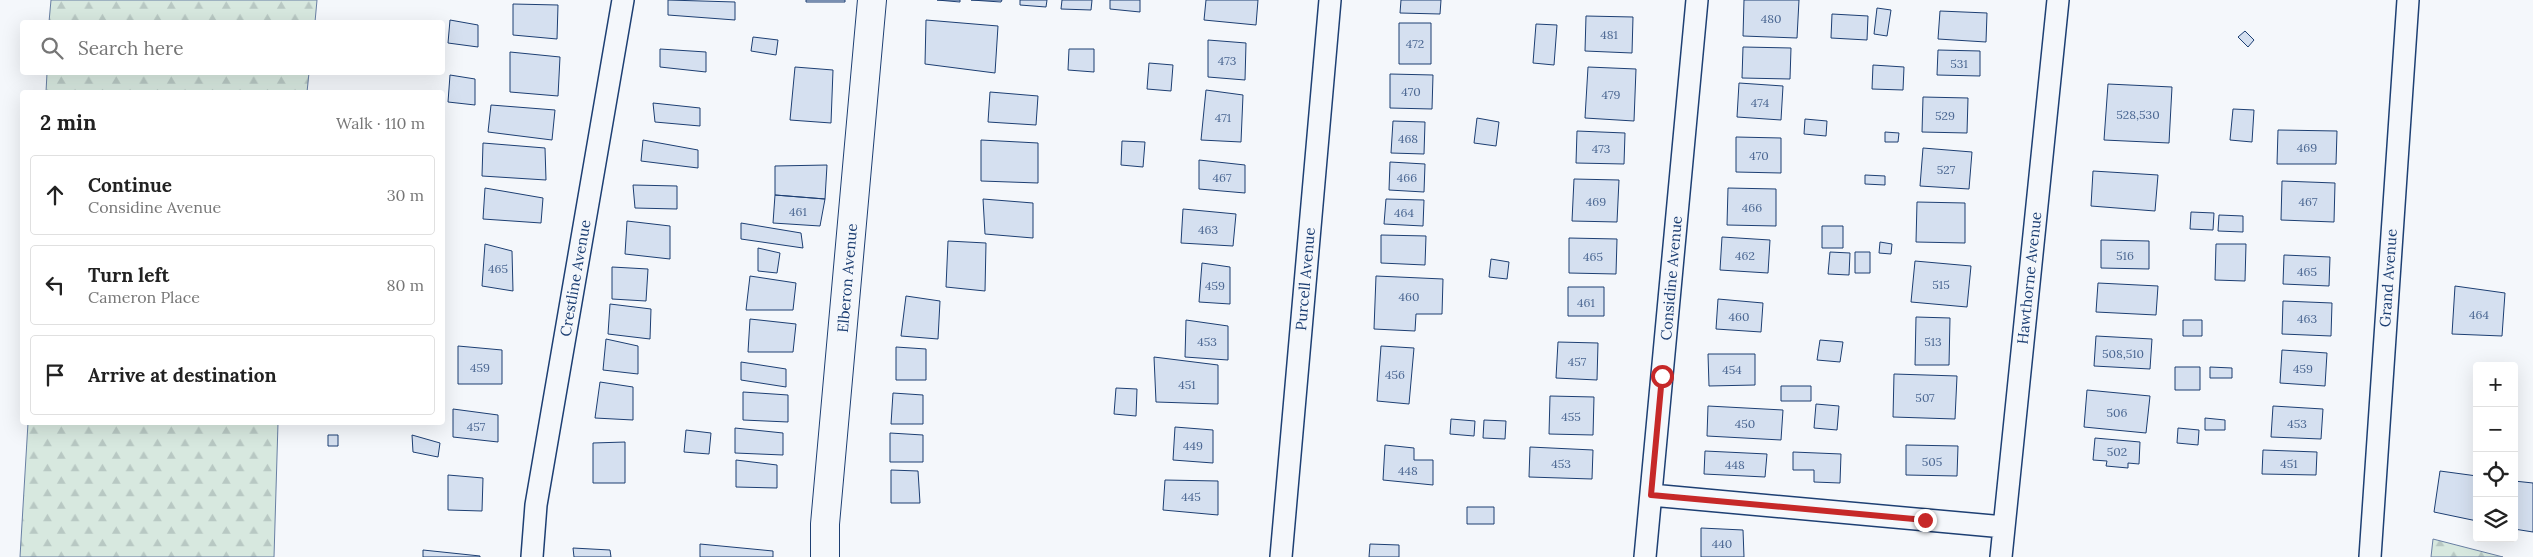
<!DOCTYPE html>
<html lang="en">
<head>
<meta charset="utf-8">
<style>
	body { margin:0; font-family:Lora,serif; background:#f6f6f6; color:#222 }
	.controls { position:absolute; right:15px; bottom:15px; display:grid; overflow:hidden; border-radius:5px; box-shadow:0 5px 20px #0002 }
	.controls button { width:45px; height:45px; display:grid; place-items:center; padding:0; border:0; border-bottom:1px solid #e0e0e0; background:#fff; color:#222; font:25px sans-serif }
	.stop { position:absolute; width:15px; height:15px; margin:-11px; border:4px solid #c62828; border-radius:50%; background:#fff }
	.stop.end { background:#c62828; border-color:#fff; box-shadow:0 1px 5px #0008 }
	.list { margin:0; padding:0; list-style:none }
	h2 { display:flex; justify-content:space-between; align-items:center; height:65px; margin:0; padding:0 20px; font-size:21px }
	h2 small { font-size:16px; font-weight:400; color:#767676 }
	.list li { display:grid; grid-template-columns:32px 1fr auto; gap:15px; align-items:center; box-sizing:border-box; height:80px; margin:0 10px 10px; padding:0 10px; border:1px solid #e0e0e0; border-radius:5px }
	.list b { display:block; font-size:19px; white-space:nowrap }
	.list p { margin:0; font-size:16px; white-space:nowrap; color:#767676 }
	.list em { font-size:16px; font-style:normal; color:#767676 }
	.icon { flex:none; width:28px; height:28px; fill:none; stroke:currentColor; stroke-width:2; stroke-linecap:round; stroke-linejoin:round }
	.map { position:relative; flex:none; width:2533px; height:557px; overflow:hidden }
	.search { position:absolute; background:#fff; box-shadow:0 5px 20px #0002; left:20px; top:20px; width:425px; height:55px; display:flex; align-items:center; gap:12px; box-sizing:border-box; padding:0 18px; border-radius:5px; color:#767676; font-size:19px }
	.panel { position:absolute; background:#fff; box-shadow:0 5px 20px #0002; left:20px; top:90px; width:425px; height:335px; border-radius:5px }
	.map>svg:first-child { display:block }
</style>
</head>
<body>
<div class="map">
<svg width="2533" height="557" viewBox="0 0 2533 557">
	<defs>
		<pattern id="forest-firs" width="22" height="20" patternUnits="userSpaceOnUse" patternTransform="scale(1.25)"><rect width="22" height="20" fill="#d7e8df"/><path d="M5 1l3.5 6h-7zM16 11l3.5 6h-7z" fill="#b8c8c3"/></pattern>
	</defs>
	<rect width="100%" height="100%" fill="#f4f7fb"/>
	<path fill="url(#forest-firs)" stroke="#687fa3" d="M51 0H317L315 22H49Z
		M47 73V72L309 73 307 92H46Z
		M28 423H278L274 557H20Z
		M2433 539 2503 557H2431Z"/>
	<path fill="#d5e0f0" stroke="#1d3f73" d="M668 0 735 2V20L668 15Z
		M806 0H845V2H806Z
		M937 0H960V2Z
		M971 0H1002L1001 2Z
		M1020 0H1047L1046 7 1020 5Z
		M1062 0H1092L1091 10 1061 9Z
		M1110 0H1140V12L1110 9Z
		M1206 0H1258L1256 25 1204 20Z
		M1401 0H1441L1440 14 1400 13Z
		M1744 0H1799L1797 38 1743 36Z
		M513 4 558 5 557 39 513 35Z
		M1877 8 1891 10 1887 36 1874 34Z
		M1940 11 1987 13 1986 42 1938 39Z
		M1832 14 1868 16 1867 40 1831 38Z
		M1586 16 1633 17 1632 53 1585 51Z
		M450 20 478 25V47L448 43Z
		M926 20 998 26 995 73 925 64Z
		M1399 23H1431V64H1399Z
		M1536 24 1557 25 1554 65 1533 63Z
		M2245 31 2254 40 2248 47 2238 37Z
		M753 37 778 40 776 55 751 51Z
		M1208 40 1246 43 1245 80 1208 77Z
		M1743 47 1791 48 1790 79 1742 78Z
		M660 49 706 52V72L660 67Z
		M1069 49H1094V72L1068 70Z
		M1938 50 1980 51V76L1937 75Z
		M510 52 560 57 558 96 510 92Z
		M1149 63 1173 65 1171 91 1147 89Z
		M1873 65 1904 67 1903 90 1872 89Z
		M795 67 833 70 831 123 790 120Z
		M1588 67 1636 69 1634 121 1585 118Z
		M1390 74 1433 75 1432 109 1390 108Z
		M450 75 475 79V105L448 102Z
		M1739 83 1783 86 1781 120 1737 117Z
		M2108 84 2172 87 2169 143 2104 140Z
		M1206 90 1243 95 1241 142 1201 140Z
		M990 92 1038 96 1036 125 988 122Z
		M1923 97 1968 98 1967 133 1922 132Z
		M653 103 700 108V126L655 122Z
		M491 105 555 110 552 140 488 132Z
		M2233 109 2254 110 2252 142 2230 140Z
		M1477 118 1499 122 1496 146 1474 143Z
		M1805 119 1827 121 1826 136 1804 134Z
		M1393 121 1425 122 1424 154 1391 153Z
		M2278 130 2337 131 2336 164H2277Z
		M1577 131 1625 133 1624 164 1576 163Z
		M1885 132 1899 133 1898 142H1885Z
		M1736 137 1781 138V173L1736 172Z
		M643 140 698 150V168L641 161Z
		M981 140 1038 143V183L981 181Z
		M1122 141 1145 142 1143 167 1121 165Z
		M483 143 545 148 546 180 482 176Z
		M1923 148 1972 152 1969 189 1920 186Z
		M1199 160 1245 165V193L1199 189Z
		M1390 162 1425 164 1424 192 1389 190Z
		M827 165 825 199 775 195V166Z
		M2093 171 2158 175 2155 211 2091 206Z
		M1865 175 1885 176V185L1865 184Z
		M1574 179 1619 180 1617 222 1572 221Z
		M2282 181 2335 183 2334 222 2281 220Z
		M633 185 677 186V209L635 208Z
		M485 188 543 198 541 223 483 219Z
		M1728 188 1776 189V226L1727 225Z
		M775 195 825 199 820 226 773 223Z
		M983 199 1033 203V238L985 234Z
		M1386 199 1424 200 1423 226 1384 224Z
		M1917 202 1965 203V243L1916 242Z
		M1183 209 1236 214 1233 246 1181 243Z
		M2191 212 2214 213 2213 230 2190 229Z
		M2219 215 2243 216V232L2218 231Z
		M627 221 670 226V259L625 254Z
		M741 223 801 233 803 248 741 239Z
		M1822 226H1843V248H1822Z
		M1381 235 1426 236 1425 265 1381 263Z
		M1722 237 1770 240 1768 273 1720 270Z
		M1569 238 1617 239 1616 274 1569 273Z
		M2101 240 2149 241V269L2101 268Z
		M948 241 986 243 985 291 946 287Z
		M1880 242 1892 244 1891 254 1879 253Z
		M485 244 512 251 513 291 482 286Z
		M2216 244H2246L2245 281 2215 280Z
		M758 248 780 253 777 273 758 271Z
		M1830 252 1850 253 1849 275 1828 274Z
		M1855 252H1870V273H1855Z
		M2284 255 2330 257 2329 286 2283 284Z
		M1491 259 1509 262 1507 279 1489 277Z
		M1915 261 1971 266 1967 307 1911 302Z
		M1202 263 1230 267V304L1199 302Z
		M612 267 648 269 646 301 612 299Z
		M750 276 796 283 793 310H746Z
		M1376 276 1443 279 1442 314H1416L1415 331 1374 329Z
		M2098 283 2158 286 2156 315 2096 312Z
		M2455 286 2505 293 2502 336 2452 334Z
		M1568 287H1604V316H1568Z
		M906 296 940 301 938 339 901 336Z
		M1718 299 1763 303 1761 332 1716 329Z
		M2283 301 2332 303 2331 336 2282 334Z
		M610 304 651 309 650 339 608 334Z
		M1916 317 1950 318 1949 365H1915Z
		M750 319 796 324 793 352H748Z
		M1186 320 1228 326V360L1185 357Z
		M2183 320H2202V336H2183Z
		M2096 336 2152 339 2150 369 2094 366Z
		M606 339 638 346V374L603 370Z
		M1820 340 1843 342 1840 362 1817 360Z
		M1558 342 1598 343 1597 380 1556 378Z
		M458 346 502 350V384H458Z
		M1381 346 1414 348 1409 404 1377 401Z
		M896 347 926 349V380H896Z
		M2282 350 2327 353 2325 386 2280 383Z
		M1708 354H1755V385L1709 386Z
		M1154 357 1218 365V404L1156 402Z
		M741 362 786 369V387L741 380Z
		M2175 367H2200V390H2175Z
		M2210 367 2232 368V378H2210Z
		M1894 374 1957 376 1955 419 1893 417Z
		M600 382 633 387V420L595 418Z
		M1781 386H1811V401H1781Z
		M1116 388 1137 389 1136 416 1114 414Z
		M2087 390 2150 396 2146 433 2084 427Z
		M743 392 788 395V422L743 420Z
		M893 393 923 395V424H891Z
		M1550 396 1594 397 1593 435 1549 434Z
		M1816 404 1839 406 1837 430 1814 428Z
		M1708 406 1783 410 1781 440 1707 436Z
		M2273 406 2323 409 2321 439 2271 437Z
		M453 409 498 415V442L453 437Z
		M2205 418 2225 420V430H2205Z
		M1451 419 1475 421 1474 436 1450 434Z
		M1484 420 1506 421 1505 439 1483 438Z
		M1175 427 1213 430V463L1173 460Z
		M735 428 783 433V455L735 453Z
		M2178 428 2199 430 2198 445 2177 443Z
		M686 430 711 433 709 454 684 452Z
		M890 433 923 435V462H890Z
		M328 435H338V446H328Z
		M412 435 440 443 438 457 413 452Z
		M2095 438 2140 442 2139 464 2128 463V468L2106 466 2107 461 2093 460Z
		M625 442V483H593V443Z
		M1385 445 1414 448V460H1433V485L1383 480Z
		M1906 445 1958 446 1957 476 1906 475Z
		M1530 447 1593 450 1592 479 1529 477Z
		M2263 450 2317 452 2316 475 2262 474Z
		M1705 451 1767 454 1765 477 1704 474Z
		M1793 452 1841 454 1840 483 1814 482V470H1793Z
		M736 460 777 465V488L736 487Z
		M891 470 918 471 920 503H891Z
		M2440 471 2477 476V521L2434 512Z
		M448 475 483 478 482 511 448 510Z
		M1165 480 1218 481V515L1163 510Z
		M2514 481 2533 483V532L2514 529Z
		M1467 507H1494V524H1467Z
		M1701 528 1743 530 1744 557H1701Z
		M700 544 773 551V557H700Z
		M1370 544 1399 545V557H1369Z
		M573 548 610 550 611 557H574Z
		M423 550 480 556V557H423Z"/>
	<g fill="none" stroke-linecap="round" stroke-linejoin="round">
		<defs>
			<path id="street" d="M1651 495 2004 527
				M532 557 536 505 623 0
				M1281 557 1330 0
				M1645 557 1697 0
				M2001 557 2058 0
				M2370 557 2408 0"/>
			<path id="secondary" d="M825 557V524L872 0"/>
		</defs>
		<use href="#street" stroke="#1d3f73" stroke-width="24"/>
		<use href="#secondary" stroke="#1d3f73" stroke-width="30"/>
		<use href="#street" stroke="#f4f7fb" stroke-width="21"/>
		<use href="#secondary" stroke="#f4f7fb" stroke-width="28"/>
	</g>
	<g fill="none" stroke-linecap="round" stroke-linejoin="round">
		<path stroke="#c62828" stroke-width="6" d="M1662 376 1651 495 1925 520"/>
	</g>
	<g text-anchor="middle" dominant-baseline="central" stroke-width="4" stroke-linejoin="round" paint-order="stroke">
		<g font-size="12" fill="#4b6792">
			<text x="1771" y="18">480</text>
			<text x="1609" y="34">481</text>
			<text x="1415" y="43">472</text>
			<text x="1227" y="60">473</text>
			<text x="1959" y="63">531</text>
			<text x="1411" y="91">470</text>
			<text x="1611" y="94">479</text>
			<text x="1760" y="102">474</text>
			<text x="2138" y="114">528,530</text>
			<text x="1945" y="115">529</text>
			<text x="1223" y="117">471</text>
			<text x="1408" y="138">468</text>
			<text x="2307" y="147">469</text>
			<text x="1601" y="148">473</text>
			<text x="1759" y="155">470</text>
			<text x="1946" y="169">527</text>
			<text x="1222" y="177">467</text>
			<text x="1407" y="177">466</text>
			<text x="1596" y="201">469</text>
			<text x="2308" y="201">467</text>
			<text x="1752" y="207">466</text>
			<text x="798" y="211">461</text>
			<text x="1404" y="212">464</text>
			<text x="1208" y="229">463</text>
			<text x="1745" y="255">462</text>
			<text x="2125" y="255">516</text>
			<text x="1593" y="256">465</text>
			<text x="498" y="268">465</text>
			<text x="2307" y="271">465</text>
			<text x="1941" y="284">515</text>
			<text x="1215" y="285">459</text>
			<text x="1409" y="296">460</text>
			<text x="1586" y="302">461</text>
			<text x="2479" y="314">464</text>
			<text x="1739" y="316">460</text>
			<text x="2307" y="318">463</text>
			<text x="1207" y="341">453</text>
			<text x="1933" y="341">513</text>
			<text x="2123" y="353">508,510</text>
			<text x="1577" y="361">457</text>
			<text x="480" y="367">459</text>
			<text x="2303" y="368">459</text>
			<text x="1732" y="369">454</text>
			<text x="1395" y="374">456</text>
			<text x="1187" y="384">451</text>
			<text x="1925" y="397">507</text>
			<text x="2117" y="412">506</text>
			<text x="1571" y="416">455</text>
			<text x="1745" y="423">450</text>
			<text x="2297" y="423">453</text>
			<text x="476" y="426">457</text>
			<text x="1193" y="445">449</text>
			<text x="2117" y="451">502</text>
			<text x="1932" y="461">505</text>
			<text x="1561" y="463">453</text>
			<text x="2289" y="463">451</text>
			<text x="1735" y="464">448</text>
			<text x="1408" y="470">448</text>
			<text x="1191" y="496">445</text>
			<text x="1722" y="543">440</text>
		</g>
		<g font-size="15" fill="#1d3f73" stroke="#f4f7fb">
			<text transform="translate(575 278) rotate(-80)">Crestline Avenue</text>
			<text transform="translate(847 278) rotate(-85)">Elberon Avenue</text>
			<text transform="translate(1671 278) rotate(-85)">Considine Avenue</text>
			<text transform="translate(2029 278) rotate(-84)">Hawthorne Avenue</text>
			<text transform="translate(2388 278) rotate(-86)">Grand Avenue</text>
			<text transform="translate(1305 279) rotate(-85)">Purcell Avenue</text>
		</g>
	</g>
</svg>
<div class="controls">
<button>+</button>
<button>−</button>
<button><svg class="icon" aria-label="locate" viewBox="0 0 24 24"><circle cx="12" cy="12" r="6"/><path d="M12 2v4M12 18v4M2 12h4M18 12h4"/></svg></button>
<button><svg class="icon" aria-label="layers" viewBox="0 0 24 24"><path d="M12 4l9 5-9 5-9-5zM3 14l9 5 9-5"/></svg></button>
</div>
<div class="stop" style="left:1662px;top:376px"></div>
<div class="stop end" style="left:1925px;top:520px"></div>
<div class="search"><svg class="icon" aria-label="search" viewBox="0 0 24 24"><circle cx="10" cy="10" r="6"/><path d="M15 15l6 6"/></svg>Search here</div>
<section class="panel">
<h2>2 min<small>Walk · 110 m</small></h2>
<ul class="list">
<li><svg class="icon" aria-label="ahead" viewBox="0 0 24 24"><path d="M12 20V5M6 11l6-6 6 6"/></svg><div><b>Continue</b><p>Considine Avenue</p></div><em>30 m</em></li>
<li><svg class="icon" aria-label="left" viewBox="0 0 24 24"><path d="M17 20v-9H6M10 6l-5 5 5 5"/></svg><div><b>Turn left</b><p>Cameron Place</p></div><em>80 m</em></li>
<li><svg class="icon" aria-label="arrive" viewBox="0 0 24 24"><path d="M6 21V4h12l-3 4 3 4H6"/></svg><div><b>Arrive at destination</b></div></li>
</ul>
</section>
</div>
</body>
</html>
